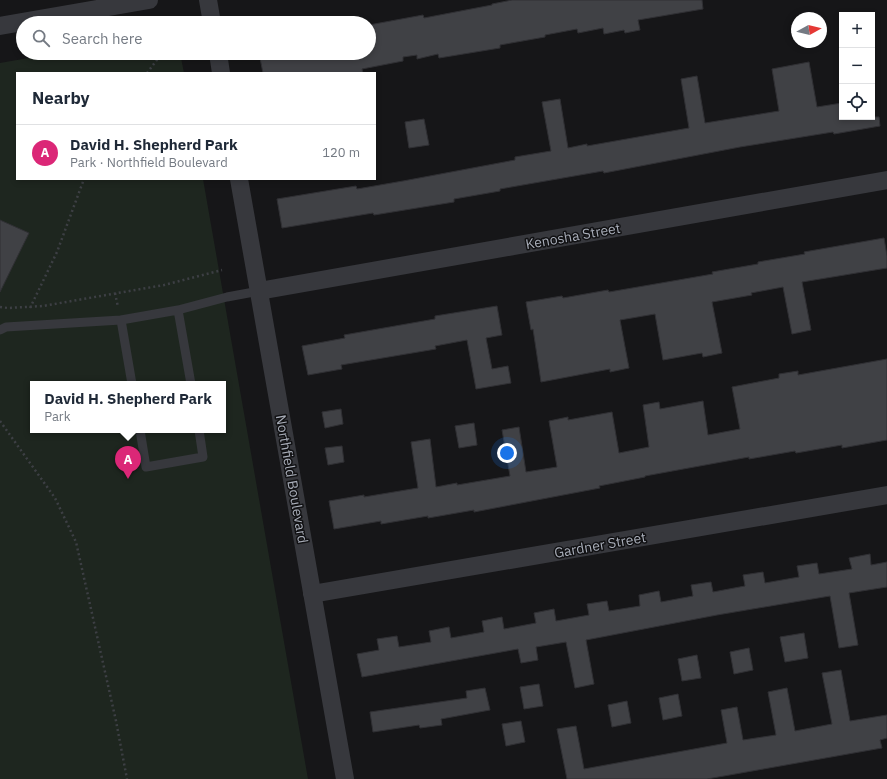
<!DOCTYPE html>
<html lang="en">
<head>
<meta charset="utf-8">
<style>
	body { margin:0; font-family:"IBM Plex Sans",sans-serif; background:#f6f6f7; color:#1f2937 }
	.controls { position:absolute; right:12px; top:12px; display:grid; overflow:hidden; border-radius:0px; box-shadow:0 2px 6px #0003 }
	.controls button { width:36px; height:36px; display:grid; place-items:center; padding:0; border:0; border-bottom:1px solid #e0e1e3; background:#fff; color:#1f2937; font:20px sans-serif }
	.compass { position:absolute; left:791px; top:12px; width:36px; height:36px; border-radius:50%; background:#fff; box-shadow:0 2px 6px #0003; rotate:82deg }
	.you { position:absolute; left:507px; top:453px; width:14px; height:14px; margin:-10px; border:3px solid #fff; border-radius:50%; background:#1a73e8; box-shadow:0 0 0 6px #1a73e833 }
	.badge { display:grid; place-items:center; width:26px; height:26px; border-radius:50%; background:#db2777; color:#fff; font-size:13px; font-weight:700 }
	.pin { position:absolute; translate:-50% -33px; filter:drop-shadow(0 1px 2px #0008) }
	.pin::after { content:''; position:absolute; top:21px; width:14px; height:12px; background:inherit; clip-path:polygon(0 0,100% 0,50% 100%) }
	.popup { position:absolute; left:30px; top:381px; width:196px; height:52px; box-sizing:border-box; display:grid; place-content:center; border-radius:0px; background:#fff; filter:drop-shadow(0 1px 3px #0005); font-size:13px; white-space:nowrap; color:#747a83 }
	.popup b { font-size:15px; color:#1f2937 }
	.popup::after { content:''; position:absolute; left:50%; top:100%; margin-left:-8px; border:8px solid transparent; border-top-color:#fff }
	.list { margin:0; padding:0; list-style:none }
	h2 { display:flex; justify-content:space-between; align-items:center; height:52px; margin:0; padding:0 16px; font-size:17px }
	h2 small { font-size:13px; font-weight:400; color:#747a83 }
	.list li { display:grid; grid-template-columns:26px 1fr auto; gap:12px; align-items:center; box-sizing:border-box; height:56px; padding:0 16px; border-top:1px solid #e0e1e3 }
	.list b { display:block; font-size:15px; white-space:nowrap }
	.list p { margin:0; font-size:13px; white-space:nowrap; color:#747a83 }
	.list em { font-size:13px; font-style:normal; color:#747a83 }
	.icon { flex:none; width:22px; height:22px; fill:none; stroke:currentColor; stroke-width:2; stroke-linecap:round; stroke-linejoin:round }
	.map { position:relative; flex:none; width:887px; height:779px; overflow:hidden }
	.search { position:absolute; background:#fff; box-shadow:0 2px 6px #0003; left:16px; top:16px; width:360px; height:44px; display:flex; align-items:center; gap:10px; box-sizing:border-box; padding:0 14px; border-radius:22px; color:#747a83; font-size:15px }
	.panel { position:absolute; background:#fff; box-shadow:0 2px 6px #0003; left:16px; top:72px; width:360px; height:108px; border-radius:0px }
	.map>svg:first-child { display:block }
</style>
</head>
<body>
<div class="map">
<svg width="887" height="779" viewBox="0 0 887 779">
	<rect width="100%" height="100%" fill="#161618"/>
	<path fill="#1e261f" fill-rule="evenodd" d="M57 53H180L184 73H17V179H203L308 779H0V63ZM33 384H223V430H33Z"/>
	<path fill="#404145" stroke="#303034" d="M512 0H702L703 9 638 20 640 30 625 33 624 30 604 34 603 28 578 33 577 29 545 35V37L500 45V48L439 58 438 54 417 59V55L403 57V61L362 69 363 73H263L259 53H369V25L423 15 424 18 492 5V4Z
		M809 62 817 107 842 103V117H879L880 126 834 134 833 132 740 147 604 173 603 171 500 189V191L454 199V202L374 215 373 213 282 228 277 199 356 186 357 189 403 181 515 160V157L551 151 542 102 560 99 568 148 587 144V146L689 128 681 79 697 76 705 123 779 111 772 69Z
		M424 119 429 145 409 148 405 122Z
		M0 220 29 233 0 292Z
		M884 238 887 256V268L802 282 811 330 792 334 783 287 751 293 752 295 712 302 722 353 703 357 702 353 663 360 655 314 620 320 629 368 610 372V369L541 382 533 329 531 330 526 302 562 296 563 298 608 290 609 292 667 282 713 274 712 272 758 264V262L805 254 804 252Z
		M497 306 502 335 486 338 492 369 508 366 511 383 476 389 467 340 435 346 436 349 341 365 342 369 308 375 302 346 345 338 344 335 435 319V316Z
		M887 359V440L842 448V445L796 453 795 451 749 459V457L645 476V477L599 486 600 488 474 512V510L428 518V516L381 524V521L334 529 329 501 364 495V497L418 488 411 442 430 439 436 487 457 483V485L510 476 502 430 519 427 526 472 557 467 549 421 568 417V420L612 412 619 453 649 447 643 405 659 402 660 409 703 401 708 435 740 429 732 387 779 378V374L798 371V375Z
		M341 409 343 424 325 428 322 412Z
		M474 423 477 445 459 448 455 426Z
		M342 446 344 462 328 465 325 448Z
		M870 554 871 565 887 562V587L849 593 858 645 839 648 830 596 717 615 586 640 594 684 575 688 566 642 536 647 538 660 521 663 518 649 362 677 357 654 379 650 377 639 397 636 399 647 431 642 429 631 449 627 451 638 484 632 482 621 502 617 504 629 536 623 534 613 554 609 556 621 589 615 587 604 607 601 609 611 640 606 639 595 659 591 661 602 693 596 691 585 711 582 713 592 745 586 743 575 763 572 765 583 799 577 797 566 817 563 819 574 852 569 849 558Z
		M804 633 808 658 785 662 780 637Z
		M749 648 753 670 734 674 730 652Z
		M697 655 701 678 682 681 678 659Z
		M841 670 850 721 887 715V738L880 740 882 748 707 779H567L557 729 576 726 584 769 727 743 721 710 737 707 743 740 776 735 768 692 787 688 795 731 832 724 822 673Z
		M539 684 543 706 524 709 520 687Z
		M485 688 490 710 441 719 442 725 420 728 419 725 373 732 370 712 467 698 466 691Z
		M678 694 682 716 663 720 659 698Z
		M627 701 631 723 612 727 608 705Z
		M521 721 525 742 506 746 502 724Z"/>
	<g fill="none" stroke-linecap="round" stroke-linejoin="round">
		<path stroke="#3d3f44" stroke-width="2.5" stroke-dasharray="2 3" stroke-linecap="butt" d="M147 73 162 53
			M115 293 118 307
			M0 307 8 308 43 306 164 285 222 270
			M30 308 57 252 84 179
			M0 421 55 498 76 542 116 721 127 779"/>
		<path stroke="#37383d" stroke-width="9" d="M178 310 191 384
			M0 330 6 327 121 320
			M132 384 121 320 178 310 227 297 259 291
			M140 430 146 467 203 457 199 430"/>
		<path stroke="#37383d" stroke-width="18" d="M208 0 212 23
			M0 26 149 0
			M218 53 221 73
			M239 179 345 779
			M259 291 887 180
			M312 594 887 495"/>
	</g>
	<g text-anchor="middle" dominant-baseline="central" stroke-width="3" stroke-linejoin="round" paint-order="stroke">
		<g font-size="14" fill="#a8adb8" stroke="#111113">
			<text transform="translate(573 236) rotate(-10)">Kenosha Street</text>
			<text transform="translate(292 479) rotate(80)">Northfield Boulevard</text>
			<text transform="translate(600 545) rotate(-10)">Gardner Street</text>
		</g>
	</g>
</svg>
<div class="controls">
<button>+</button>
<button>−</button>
<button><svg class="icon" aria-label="locate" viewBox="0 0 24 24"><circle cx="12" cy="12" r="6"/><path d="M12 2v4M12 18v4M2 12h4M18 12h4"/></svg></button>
</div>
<svg class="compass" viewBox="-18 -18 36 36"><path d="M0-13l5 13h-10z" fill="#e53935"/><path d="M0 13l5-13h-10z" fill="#747a83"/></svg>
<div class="you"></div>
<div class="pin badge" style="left:128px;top:479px">A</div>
<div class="popup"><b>David H. Shepherd Park</b>Park</div>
<div class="search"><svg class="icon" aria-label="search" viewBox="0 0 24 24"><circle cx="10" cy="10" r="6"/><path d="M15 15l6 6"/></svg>Search here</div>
<section class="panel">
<h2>Nearby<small></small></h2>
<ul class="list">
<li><span class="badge">A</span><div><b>David H. Shepherd Park</b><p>Park · Northfield Boulevard</p></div><em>120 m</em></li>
</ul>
</section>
</div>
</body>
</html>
